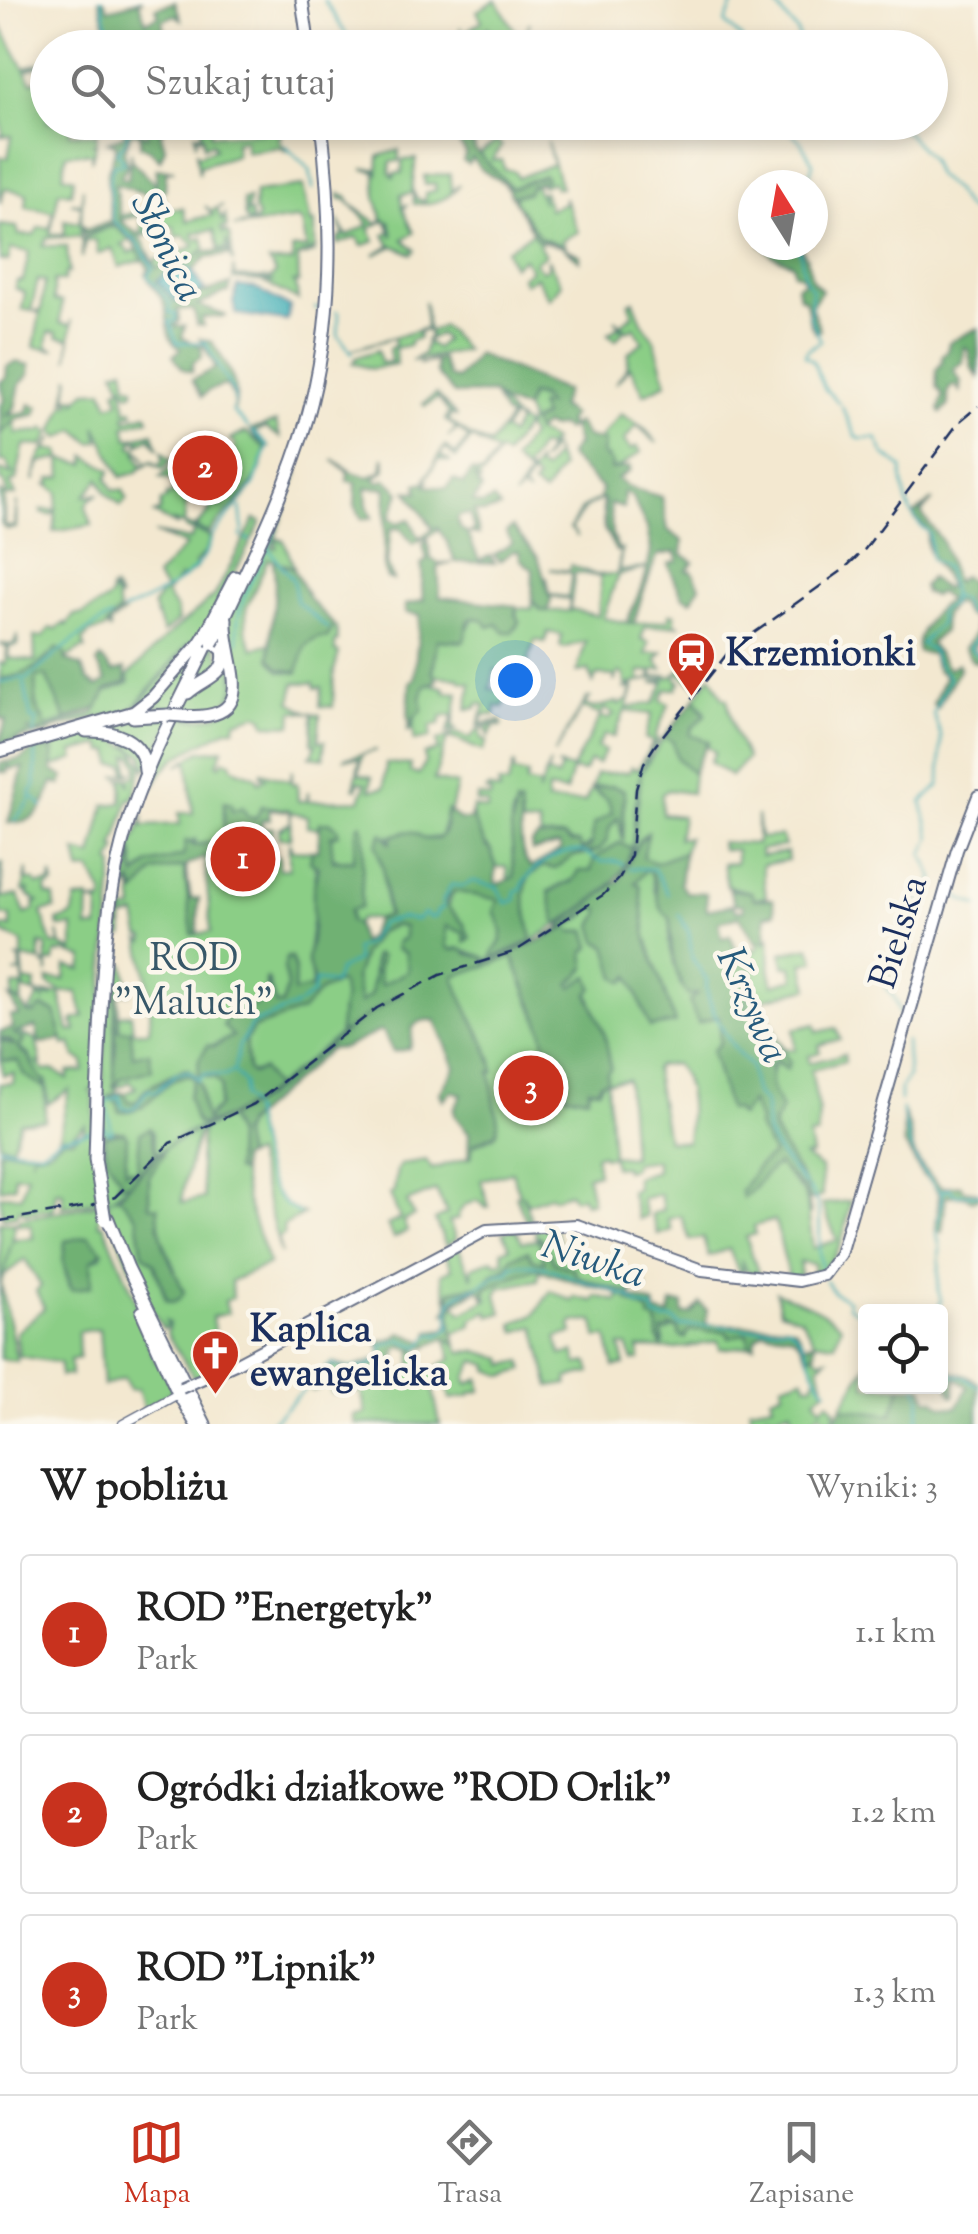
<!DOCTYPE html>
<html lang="pl">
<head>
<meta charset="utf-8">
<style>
	body { margin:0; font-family:"Sorts Mill Goudy",serif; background:#f2f2f2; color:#222 }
	.controls { position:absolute; right:30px; bottom:30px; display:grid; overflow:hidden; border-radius:10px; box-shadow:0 5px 15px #0003 }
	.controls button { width:90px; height:90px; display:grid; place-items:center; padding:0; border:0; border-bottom:2px solid #e0e0e0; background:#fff; color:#222; font:50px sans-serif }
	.compass { position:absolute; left:738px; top:170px; width:90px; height:90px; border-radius:50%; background:#fff; box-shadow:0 5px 15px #0003; rotate:349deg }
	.you { position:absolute; left:515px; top:680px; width:35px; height:35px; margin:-25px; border:8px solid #fff; border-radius:50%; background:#1a73e8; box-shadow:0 0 0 15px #1a73e833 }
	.badge { display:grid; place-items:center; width:65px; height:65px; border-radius:50%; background:#c8321e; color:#fff; font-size:32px; font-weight:700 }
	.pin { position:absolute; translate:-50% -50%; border:5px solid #fff; box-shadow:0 2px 10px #0006 }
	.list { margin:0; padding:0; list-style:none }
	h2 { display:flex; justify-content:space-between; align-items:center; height:130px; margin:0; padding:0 40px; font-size:42px }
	h2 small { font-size:32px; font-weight:400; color:#767676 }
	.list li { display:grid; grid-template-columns:65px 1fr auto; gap:30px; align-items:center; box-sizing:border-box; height:160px; margin:0 20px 20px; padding:0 20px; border:2px solid #e0e0e0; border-radius:10px }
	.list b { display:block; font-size:38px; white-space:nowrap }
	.list p { margin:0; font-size:32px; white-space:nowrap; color:#767676 }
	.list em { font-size:32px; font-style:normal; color:#767676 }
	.icon { flex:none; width:55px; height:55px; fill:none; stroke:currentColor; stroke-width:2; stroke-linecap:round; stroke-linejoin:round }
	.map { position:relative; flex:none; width:978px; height:1424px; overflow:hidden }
	.search { position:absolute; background:#fff; box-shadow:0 5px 15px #0003; left:30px; right:30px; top:30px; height:110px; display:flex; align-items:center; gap:25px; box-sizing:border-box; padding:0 35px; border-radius:55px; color:#767676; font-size:38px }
	.sheet { height:670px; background:#fff }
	nav { display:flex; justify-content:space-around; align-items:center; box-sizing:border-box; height:140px; border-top:2px solid #e0e0e0; background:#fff; font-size:28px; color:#767676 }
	nav a { display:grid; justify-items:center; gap:5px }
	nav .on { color:#c8321e }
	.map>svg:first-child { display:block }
</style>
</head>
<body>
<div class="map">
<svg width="978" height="1424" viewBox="0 0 978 1424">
	<rect width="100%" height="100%" fill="#fbf7ec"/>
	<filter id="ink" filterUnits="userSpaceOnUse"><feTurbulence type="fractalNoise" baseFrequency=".01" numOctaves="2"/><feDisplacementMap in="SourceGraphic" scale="20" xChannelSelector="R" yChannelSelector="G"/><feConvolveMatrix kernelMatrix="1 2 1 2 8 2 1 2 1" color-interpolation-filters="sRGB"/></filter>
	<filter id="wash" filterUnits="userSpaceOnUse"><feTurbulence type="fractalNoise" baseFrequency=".0048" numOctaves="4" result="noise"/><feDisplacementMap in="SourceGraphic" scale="40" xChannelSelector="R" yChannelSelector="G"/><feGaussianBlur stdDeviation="2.25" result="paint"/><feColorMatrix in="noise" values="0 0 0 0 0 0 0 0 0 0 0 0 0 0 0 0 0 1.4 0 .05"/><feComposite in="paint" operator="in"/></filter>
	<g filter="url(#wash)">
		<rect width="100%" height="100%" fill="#f3e8d0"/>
		<path fill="#8bce86" stroke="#537e72" stroke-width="2.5" fill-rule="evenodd" d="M496 0 516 32 507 38 510 44 520 46 530 22 522 47H511L505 40 498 44 488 27 464 41 460 27 463 33 482 21 477 11Z
			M0 24 24 68 47 61V63L25 71 32 82 47 78 48 122 71 123 70 133 96 134 98 123 96 142 93 143 96 145 91 161 92 153 66 154 63 175 74 178 71 193 59 191 50 234H65L64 220 79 223 82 206 71 203H82L83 188 80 238 79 236 47 238 43 246H67L69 273H65L64 281H54V301L62 302 60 323 71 325 72 320 68 360 70 339 57 337V333L49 332 47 346 55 350 34 347 40 313 33 311H41L45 281 38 280 31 311 22 309 25 293 15 288 17 281H23L29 252 11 249 8 261 0 260V225L17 227 19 235H34L39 227 50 228 54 212 26 207 27 194 5 188 0 203V157L8 158 12 136H0L3 134 0 115Z
			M210 123 211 135 264 132V125L281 136 278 139 285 150 279 147 246 152 245 140 235 142 236 155 200 166 199 174 196 151 198 155 215 149 212 143 204 146 203 136 196 137V144L195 134 201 135 202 125 210 126Z
			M497 141 502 146 492 160H502L504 169 515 171 518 178 553 164 547 142 561 188H555L553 182 542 186 541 183 546 180 544 175 512 188 479 154Z
			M399 150V161L391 162 390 173 394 177 395 173H402V160L416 159 412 189 417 199 425 201V193L436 190 435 184 425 185 424 176 450 174 452 193 460 184C447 201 435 204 414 204L413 193 401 195 402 207 408 204 403 209 414 233 403 239 415 250 412 254 392 245V247L374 255 391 246 384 235 390 231 393 237 390 221 389 227 386 220 369 228 375 241 362 246 357 237 338 244V239L344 235 338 219 347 236 369 224 347 200 340 198V194L347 196 352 205 377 223 383 220 376 197V172L363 169H377L378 175 379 156Z
			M535 185 543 203 540 193 544 191 549 209 564 203V197L578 232 562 240 565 246 539 237 515 201 514 195 528 193 530 186Z
			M303 186 311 223 315 222V249L296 257 316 252 298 257 299 282H292L296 283 298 300 265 283 274 282 233 279V267L235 277 271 279 276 273 269 262H293L292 249 307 248 302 222 297 219 234 227 250 223 245 218 243 200 249 199 247 213 251 212 252 223 255 222 258 217 254 209 255 192Z
			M151 195 159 199 160 209 183 208 187 221 213 215 205 206 211 211 223 205 217 209 222 221 225 215 227 227 221 228 223 234 225 231 230 235 233 263 226 239 227 248 219 250 214 230 193 233 195 240 203 238 206 251H202L187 263 157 269 135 238 136 233H142L141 215 120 220 119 216 150 210ZM159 210 161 224 174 227 177 238 183 235 195 246 179 252 168 241 172 251 154 262 140 236 158 233 156 227 147 232 150 212 153 214Z
			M116 227 131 240 119 246 123 245 129 253 138 250 143 260 119 267 112 248 98 254 96 240 85 241 82 258V239L106 228Z
			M533 232 537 240 542 242 539 245 545 255 535 262 541 271 548 268V259L561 284 549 299 536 277 525 283 521 277 531 270 524 258 513 266 506 250Z
			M424 301 425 305 428 332 443 326 465 350 411 361 423 354 427 342 436 348 445 340 440 334 427 340 430 335 426 330 418 332 419 338 410 341V345L395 348 396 364 372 369 353 363 357 357 378 350 381 363 391 362 389 349 395 345 394 337 351 350 426 328Z
			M634 301 642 322 654 339 667 383 644 394 630 367 615 384 627 368 629 352 643 342 634 327 628 331 622 325 620 328 624 330 616 340 608 334 620 325 615 319 621 324 633 315 629 303Z
			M124 368 127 385 134 387V392L129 394 123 386 126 410 132 409 134 413 125 415 126 420 147 414 149 419 125 426 128 439 153 433 158 449 150 437 137 446 142 441 133 440 131 446 139 450 146 462 139 451 136 452 142 466 153 461 158 466 163 461 162 452 171 460 163 469 150 462 135 473 121 477 96 426 99 441 92 443 76 430 60 438 53 432 65 404 70 405 71 399 65 401 70 376 67 398H76V402L86 391 103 390 109 405 119 402 116 389 122 387 115 371Z
			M493 393 513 417 503 430 510 435 518 422 514 417 527 427 529 418 525 409 530 395 546 401V406L539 408 543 415 535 431 553 441 546 447H552L541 462 547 449 540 446 525 469 531 473 538 461 537 467 544 471 555 455 553 450 561 468 544 493 533 486 537 480 532 475 523 488 528 494 521 489 514 497 529 475 513 460 530 436 525 427 505 456 499 452 484 474 480 475V481L475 479 476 473H483L497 453 472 438 456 458 445 447 440 455 451 462 438 459 425 480 445 446 455 455 469 438 458 429 448 437 457 428 445 420 449 413 438 398 425 406 423 404 436 394 457 417 452 414 448 420 470 436 490 445 510 418 504 414Z
			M621 414 644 428 657 443 637 425 624 441 631 450 637 446 641 452 614 471 609 467 608 457 602 455 604 444 600 438Z
			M15 421 16 433 42 431 44 428 50 433 43 446 24 445 16 481 10 482 16 495 4 497V526L14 527 17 502 16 528 6 529 2 525 0 492 5 495 7 493 3 481H0V470L13 475 5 461 0 463V434Z
			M276 422 280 437 265 428 254 432 269 447 265 448C266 481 228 508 209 533L197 529 199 524 194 530 211 537 206 552 195 563 196 568 184 578 180 577 166 594 176 609 178 621 163 633 153 605 165 590 156 577 186 545 154 533 190 540 194 532 185 528 183 524 174 522 178 526 154 514 160 512 161 501 166 500 167 495 173 494V480L160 477 182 457 177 465 234 461 235 444 230 439 246 432 265 448 250 430ZM221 477 232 479 229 499H226L222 507 214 504 208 514 213 500 207 515 194 528 184 524 189 480Z
			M53 437 46 449 60 451 61 459 86 464V456L111 470 107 478 113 490H123L127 499 121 506 106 493 99 479 85 496 99 494 90 499 86 507 92 525 54 532 56 512 50 515 41 513V510H56L58 492 46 484 51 485 50 479 62 477 61 459 40 462 34 481 38 460Z
			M293 471 298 473 272 547 276 548 277 538 284 541 294 567 268 559 246 609V630L253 649 271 643 270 658 280 671 297 673 305 646 317 638 328 637 334 625 336 627 338 641H335V651L339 653 334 671 333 707 320 706 322 687 315 688 314 683H295L291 702C302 708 307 714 320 715L318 741H325L323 757 325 758 308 756H312L316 744 312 743 313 713 293 711 292 725 266 724 264 718 258 714 236 721 235 729H227C199 748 170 751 154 786L148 783 190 694 223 668 225 652 216 641 224 622C225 676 263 700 187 718 264 723 224 657 228 619L278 507V516Z
			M602 498 604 499 605 528 616 550 622 549 619 571 647 568 618 575 603 618 634 624 669 620V614H675V624L680 625 645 627 641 639 649 642 646 654 663 652 656 660 663 669 654 670 652 677 668 675 642 681 651 679 652 671 640 672V682L625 685 624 675 619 672 614 682 615 676 597 675 593 683 589 670 577 672 586 641 563 648 560 646 562 635 548 632 545 642 535 640 521 685 502 690 507 685 511 672 495 670 490 689 509 691 503 707 496 706 495 715H484L480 724 502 720 478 726 485 705 478 704 476 708 467 709 471 683 460 681 459 678 433 676 437 640 461 642 473 618 482 619 491 626 497 624 502 630 516 628 519 622 515 608 532 609V600L541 611H570L569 599 549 596 543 578H547L550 595 568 597 572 573 550 569 570 571 571 565 596 575 617 574 621 552 616 551 604 529 602 499 585 508 571 528 578 537 570 528 582 508ZM575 572 601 577 598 616 570 609Z
			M255 519 261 522 201 637 186 646 136 705 128 711 53 729 49 734 53 727 95 713 106 692 129 683 128 676 165 638 215 595Z
			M113 587 120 598 117 599 119 611 107 625 120 613 123 614 110 623V631L107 625 105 629 90 633 83 640 86 650 84 647 65 659 55 651C29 670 37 674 0 679V663L5 664 7 648 0 644 13 645 18 635 17 645 9 647 8 658 35 661 34 637H43L50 628 56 629 66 622 64 625H67L74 615 83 614C93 608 100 606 110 598L111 590 117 598Z
			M198 640 214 642 222 664 193 687 214 645 146 770 143 755 96 729 145 717 107 722 163 709 162 706 139 711 137 707 189 646Z
			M691 659 694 660 683 668 703 680 698 687 677 672 675 676 682 684 679 682 677 689H666L661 700 669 704 655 737 658 740C631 778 637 804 632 848L619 843 594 858 591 871 549 891 556 921 560 923 532 941 524 895 528 877 544 866 555 869 573 856 593 853 606 842 610 827 618 817 623 840 625 797 612 786 592 787 596 774 629 772 632 767 637 770 653 742 645 738 652 714 625 711 614 737 604 735 597 747 605 751 598 764 590 761 583 772 572 770 566 792 548 789 547 802H585L591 789 608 800 612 814C599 830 597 812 593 842L582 850 564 837H541L539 824 522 825 520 805 513 812 511 819 514 877 508 880 507 867H496L491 849C480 842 470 820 473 807L487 810 488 804 476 802 478 796 490 798 491 793 486 791 488 788 500 791 498 784 508 785 514 763V772L528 775 526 783 540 786 538 794 550 763 547 773 557 777 561 768 557 765 572 769 600 717 609 719 614 714 604 709 601 715 582 708 554 754 587 698H590L584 705 594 708 617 702 618 705 628 700 633 688 623 689 633 686 634 687 633 689 627 708 654 703 665 682 652 683 673 676Z
			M42 675 46 676 66 720 50 726 47 734 18 739V742L0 747V743L28 730 38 735 42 732 44 719C33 707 33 692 36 677Z
			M711 675 723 698 727 699 734 731 747 758 731 776 710 762 715 752 707 747 709 741 690 736V732L705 711 695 699Z
			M429 683 445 688V692L458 693 453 727 456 729 447 733 454 715 442 716 440 724 431 726 430 738 414 741V730L408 731V726L413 727 423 689Z
			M502 723V726H494L489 736 486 728 480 730 482 740 487 741 483 751C471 748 462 739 449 738L446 742 434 780 457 785 451 810 446 812 441 837 423 839C412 828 406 831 392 836L390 843 388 836 379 857 383 868 387 919H360L356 924 350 921C349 890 372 855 361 825L355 859 342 861 331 857 330 835 337 834 320 823 318 828 307 827V816L291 812 290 838H279V829L285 828 281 827 291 823 290 810 262 806 256 819 246 816 245 810 232 811 224 802V839L196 845 195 838 194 843 191 840 183 856 144 867 136 876 133 849 129 866 130 849 129 871H123L118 921 114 924 123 927 124 936 119 937 121 954 118 955 119 964H124L128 982 115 984 114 989C117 1010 110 1073 117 1085L133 1057 131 1030 119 1031V1015L131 1014 133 1031H149C154 1001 145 970 140 940L144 942 145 938 140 936 136 915 123 918 124 911 134 909 131 879 133 893H136L154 872 184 866 193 934 211 932 205 858 212 850 215 882H221L220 867 228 865 227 846 257 833 260 840 262 828H273L270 838H261L263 856H279V869H289V842L292 850 312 851C321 883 311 921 308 956 307 968 314 976 311 988L294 993V965L282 1005 276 1006 268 978 266 1000 235 1013 231 1009 226 1022 233 1036 210 1047 199 1059 198 1074 216 1079 221 1087 218 1107 209 1114 207 1122 237 1112 181 1136 156 1154 152 1130 137 1173 125 1171 127 1137 117 1131 103 1136C106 1157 112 1172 129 1184L112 1198 119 1196 137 1218 142 1248 154 1263 166 1300 173 1302 175 1270 149 1206V1176L166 1147 200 1129C196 1139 180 1195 182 1203L204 1198 199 1159 202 1129 228 1118 236 1136 235 1170 241 1172 247 1202 269 1264 231 1281 232 1298 225 1301 228 1313 212 1317 216 1343 204 1350 211 1371 194 1378 167 1334 169 1323 166 1321 168 1327 163 1329C140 1291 118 1245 107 1201L111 1199 107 1200C98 1142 102 1087 106 1031 110 968 114 907 127 845L132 846 144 815 142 826 180 824 179 813H193L188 760 177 766 200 751 223 749 217 764 220 765 224 760 231 762 233 768 255 776 259 782 266 778 261 776 262 772 291 781 292 769V784L297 783 298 801H307L308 791 309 801 360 800 366 783 358 782 357 789 354 788 360 758 343 759 377 750 362 754 359 774 372 777 370 790 384 788 386 763 411 765 410 772 419 774 425 762 424 754 438 751 437 741 456 733 470 738 479 729ZM183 1069 196 1075 201 1087 205 1124H197L188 1096 194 1080 188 1075C172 1077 152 1095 142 1108L119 1105 109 1096 117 1091 116 1088 130 1082 136 1088 124 1094 130 1102H136L145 1089Z
			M82 734 127 740 143 765 133 799H129L114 847 117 850 111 862 114 865 94 1090 90 1091 94 1095 98 1201 62 1207 63 1192 56 1191 54 1209 24 1213 20 1208 16 1215 3 1217 0 1195 21 1196 27 1175H14L15 1186 0 1189V1150L33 1151 31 1160 33 1153 48 1151 63 1139H72L84 1131 85 1125 71 1136H59L69 1090 48 1104 46 1080 41 1079 29 1055 19 1048 24 1042 22 1037 14 1033 22 1028 23 1035 36 1039 41 1063H38L44 1071 53 1070 68 1079V1072L84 1071 83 1061 75 1057 71 1043 64 1045 55 1012 45 1008 34 1014 29 1011 39 997 36 995 40 996 44 1001V997L54 996H49L48 994 45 995 41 994 60 993 69 1031H76L73 1020 84 1017 77 992H62L48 984V979L65 980 66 966 82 970 84 958 63 951 61 954 56 952 54 962H47L48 974V966L44 965 47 962 46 945 40 944V961L43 962 22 958 24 981 36 983 34 992 40 994 26 991 23 987 21 1002 13 999V986H24L22 972 14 973 21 972 20 958H15H22V942L0 932 3 926 11 927V917L0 914V863H3L2 897 18 895 25 914 35 910 34 903 38 902 27 894 29 889 26 892 23 891 27 869V880L35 881 37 885 51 883 52 875 54 884 46 888 47 895 54 897 55 909 42 912 52 944 60 945 58 932 61 946 73 951V926L59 927 57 921 72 916 76 900 89 898 88 928H98L99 904 90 901 103 902 104 896 91 870 80 871 76 852 92 856 105 805 122 803 123 779H119L128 778 130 786 129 778 135 777 138 766 133 756 128 755 129 772 133 773 115 776 126 774 125 764 113 765 111 751 104 752 102 745 73 752 75 759 52 768 53 749 43 750 40 746Z
			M664 737 673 742 677 758 693 773 691 793 668 790 662 794V814L682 816 678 839 688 837 684 852 656 863 643 858 647 833 639 840 632 859 641 773Z
			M757 815 760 838 781 836 785 846 760 850 761 856 787 852 788 860 762 865 766 897 754 899 751 892 727 886 723 864 736 863V850L722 849 721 842 757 844Z
			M646 869 651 870 654 890 671 918 669 943 681 986 697 994 699 1023 719 1015 720 1043 712 1051 728 1109H734L739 1115 751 1102 760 1121 758 1127 773 1155 757 1167 741 1191 754 1189 764 1172 778 1164 806 1196 813 1248 837 1240 822 1204 851 1201C843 1234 844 1259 812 1276L814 1264 800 1262V1279L789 1278 775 1220 754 1226 756 1234 746 1237 759 1275 746 1271 741 1260 743 1272 739 1273 729 1249 708 1256 703 1238 690 1240 681 1216 668 1219 672 1230 658 1235 651 1214 663 1210 660 1194 641 1199 646 1216 638 1219 630 1191 637 1189 635 1177 656 1171V1160L633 1163V1168L625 1170 624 1166 614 1167 612 1156 603 1157 602 1154 595 1155 598 1173 587 1176 592 1201 585 1203 582 1196 574 1199 569 1193 553 1198 551 1195 528 1204 522 1194 532 1222 528 1225 516 1196 519 1194 512 1172 481 1180 489 1207 486 1208 478 1200 465 1205 458 1214 459 1218 449 1222 456 1239 446 1246 435 1220 447 1214 436 1190 407 1202 414 1216 403 1221 407 1231 394 1238 387 1225 400 1219 390 1194 394 1192 397 1169 402 1164 426 1160 432 1169 471 1157V1146L494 1136 498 1122 490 1072 494 1070C487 1036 463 1009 453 976L513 957C529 1005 553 1046 565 1095L582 1096 590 1088 599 1089 610 1065 608 1052 585 981 572 988 570 984 584 952 591 947 586 930 573 932 567 928 545 936 580 920 594 907 599 908 616 977 625 982 630 976 650 1027 674 1023 646 937 640 886 635 884ZM675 1064C693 1084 690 1117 687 1142L667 1140 654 1069 657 1066ZM627 1079 632 1156 631 1157 612 1155 607 1082Z
			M454 891 499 899 495 914C509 929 503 939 493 953V958L485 960 484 957 457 948 451 950 447 947 444 928 446 925 464 933 466 942 464 924 447 907Z
			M394 925 404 927V938L398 940 409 961 408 971 381 985 378 972 381 957 374 956 371 995 360 1003 355 977 363 953 379 932Z
			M769 936C770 954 768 966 773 985L794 979 792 966H784L782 953 810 947 815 961 803 963 809 988 760 1000 771 1022 758 1028 747 1005 753 985 746 956 759 947 756 942 767 941Z
			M340 982C351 998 337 1015 340 1034L274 1088 273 1084 257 1072H248L245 1041 254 1028 302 1011 320 991Z
			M815 1024 817 1032 836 1028 840 1039 819 1045 820 1052 808 1056 809 1063 844 1054 845 1061 811 1070 819 1113 817 1135 809 1136 812 1155 805 1157 821 1168 822 1196 810 1200C805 1183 774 1134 774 1128 773 1123 777 1118 780 1114L770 1081 774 1062 786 1069 779 1045 781 1042 784 1048 795 1050 794 1029Z
			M0 1048 2 1060 18 1061 24 1075 45 1086V1120L20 1122 12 1147 0 1144V1084L13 1083 14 1073 3 1075Z
			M253 1118C263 1156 261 1200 304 1214L283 1226 284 1234 278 1239 281 1254 254 1154 246 1157C241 1141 239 1128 253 1118Z
			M99 1204V1224L104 1225 134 1296 138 1308 135 1310 156 1362 161 1360 173 1390 144 1410 138 1389 130 1390 124 1378 103 1386 99 1329 78 1332 79 1358 70 1360 71 1375 60 1376V1363L19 1356 16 1333 44 1308 36 1291 41 1286 25 1259 3 1277 11 1244 1 1284 17 1361 0 1359V1222H15L12 1243 13 1239 33 1238 31 1225 17 1224 19 1219ZM84 1237 102 1256 91 1261 69 1287 63 1262 67 1240 77 1241Z
			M554 1227 562 1250 577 1251 581 1265 607 1269 609 1276 645 1284 646 1289 634 1287 632 1293C611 1288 592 1283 574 1274L575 1269 555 1263 540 1236 544 1262 532 1260 528 1251 512 1257 507 1267 493 1273 485 1284 452 1290 448 1294 451 1302 449 1307 441 1274 452 1269 445 1254 458 1246 472 1278V1267L493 1259 495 1263 504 1261 502 1250 510 1247 503 1232 516 1229 522 1242 536 1240 535 1229Z
			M540 1266 538 1280 499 1288 497 1295 502 1313 490 1316 488 1311 472 1319V1325L453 1334 451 1313 457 1297 479 1289 455 1304 462 1313 488 1299 485 1288Z
			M551 1290 572 1301 574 1297 594 1301 596 1296 617 1301 618 1297H627L628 1301 648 1311 650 1318 658 1322V1339L664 1343 662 1330 678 1328 681 1337 684 1338 689 1330 747 1333 750 1346 720 1349 718 1341 678 1349 638 1348 640 1359 633 1361 627 1346H620L625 1365 614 1367 607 1337 597 1338 594 1321 573 1322 571 1326 573 1333 557 1337 561 1355 574 1352 577 1364 588 1362 591 1373 567 1378 568 1384 550 1387 535 1326 516 1332 513 1324 535 1314Z
			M776 1292C801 1302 820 1308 841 1326L835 1344 814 1341 801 1318 780 1311Z
			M445 1338 456 1344 460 1352 477 1351 504 1359 505 1365 522 1361 524 1370 504 1376 489 1370V1365L475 1361 466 1378 468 1384 480 1379 481 1391 470 1393V1396L450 1399 447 1385 433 1389 440 1424H354L356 1423 354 1416 366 1413 361 1391 333 1394 327 1384 313 1391 303 1382V1378L329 1371 334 1366 349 1372 377 1365 390 1390 398 1374 412 1367V1351H417L427 1373 452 1358Z
			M814 1353 819 1359 827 1358 819 1365 825 1391 815 1398 821 1407 829 1401 836 1411 830 1423 820 1412 814 1418 818 1424H794L791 1410 776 1415 766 1413 761 1422 752 1419 749 1408 773 1404 771 1396 783 1392 782 1384 803 1377 807 1385H813L817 1376 809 1356Z
			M865 1367 866 1386 901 1387 894 1412 966 1424H839L846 1408H841Z"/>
		<path fill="#70b173" stroke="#467068" stroke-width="2.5" fill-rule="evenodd" d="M99 0H104L108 9 143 0 139 2 146 22 159 15 156 8 175 2 181 19 175 15 162 21 168 47H161L153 34 137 47H116L108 33Z
			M129 123H142L139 130 147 136 149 123H166L165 130 160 131 165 148 160 160 149 149 140 146 141 134 131 132 124 152 127 165 121 177 128 180 131 152V160L156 185V169L174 170 166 172 165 190 158 192 166 200 115 184 121 221 136 233 135 238 156 268 187 263 202 252 228 251 229 255 205 258 194 270 170 271 157 281 176 302 231 284 229 292C216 293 209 303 197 305L227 316 202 318 203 326 197 325 194 310 178 309 179 321 173 327 185 326 182 338 201 346 202 357 193 363 192 372 183 369 173 356 181 349C162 338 171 321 164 304 160 293 150 285 146 274L149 269 131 240 113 224 83 235V226L87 229 111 221 107 175 117 145 108 142 124 135V125Z
			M449 124 456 126V131L470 133 467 140 475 146 474 149 512 188 544 175 546 180 531 186 528 193 515 195V201L540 237 580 255V261L563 247 537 240 505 184 481 169 472 158 468 164 463 161 466 153 454 137 445 134Z
			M762 245H799L807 258 812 280 822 290 811 306 820 330 815 332 810 323 806 300 799 297 797 286 804 282 801 275 794 273 793 264 772 255Z
			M978 328V377L972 368 968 349 964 347 963 362 953 369 961 382 960 391 955 384 948 390V406L941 413 939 410 943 396 937 387 936 370 942 363V355L947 352 949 342Z
			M200 339 212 342C226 363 242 386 234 410V398L226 385 209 390 202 397 192 380 216 368Z
			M477 354 565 391 560 407 572 415 567 422 571 426 566 430 561 426 551 428 544 425 536 432 531 422 543 417 539 405H547L541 397 530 395 525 409 504 404 493 393 454 394 436 373V361L418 364 441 358 449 377 457 379Z
			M15 362 30 365 29 375 20 384 15 408 7 415 27 412 30 404 39 407 35 415 19 418 0 434V406L4 400 0 383 6 377 7 366Z
			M577 422 586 437 604 441 602 454 612 463 611 469 630 467V471L617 479 630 488 662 497 668 530 683 541 682 554 694 562 686 570 692 571 700 586 691 601 682 596 668 564 678 561 676 552 658 555 655 560C648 581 639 601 634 624L627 622 645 578 651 550 647 528 632 497 624 492 623 508 610 504 612 534 619 550 616 551 605 528 604 499 600 498 602 489 568 456 577 444 572 427Z
			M384 457 386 469 374 479 380 482 386 479 400 492 390 518 398 523 410 519 419 538 433 529 407 491 418 492 417 484 428 481 426 486 447 488 453 479 464 484 471 471 476 473 475 479 480 481 478 485 482 489 473 502 482 505 493 499 500 508 484 513 474 511 479 534 470 533 474 529 469 514 459 516 457 521 461 529 468 534 479 560 490 556 495 563 455 562 448 543 436 526 438 531 413 544 401 529 391 528 387 563 393 580 387 578 384 565 386 488H366L367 505 372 518 362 519 355 505 356 482 347 481 348 473 333 459 352 472 369 477 382 471Z
			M933 500 921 513 942 541 955 582 963 576 974 585 966 599 978 611V641L973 649 978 654V663L972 661 964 648 975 632 974 619 966 615 958 603H953L944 615 943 632 930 643 948 669 958 663 960 667 937 708 933 704 945 676 937 670 931 654 918 652C914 635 934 609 948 600L939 592 933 596 925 593 923 586 930 578 944 589 948 587C941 565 922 556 928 531L913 515Z
			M512 527 538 557 551 600 548 611 541 610 532 600 533 570 520 559 519 552 513 551 500 561 494 555 512 543 506 532Z
			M428 539 431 559 438 563H452L438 566 440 597 517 606 515 614 519 622 512 632H505L497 624 489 627 482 619 473 618 469 620 464 641 437 640 432 671 437 681 425 685 421 698 423 710 414 717 411 727 408 718 410 681 414 679 420 615 406 613 405 605 424 600C419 588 425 576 421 564L427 560 423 545Z
			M277 560 285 566H292L310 600 334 625 328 637 317 638 305 646 298 672 280 669 270 658C269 625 279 594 273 562Z
			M57 648 65 653 66 660 81 666 88 680 97 687 106 681 97 663 101 658 113 672 125 669 127 682 107 690 98 708 66 720 46 676 36 677 35 705 47 728 33 736 29 730 26 736 0 743 6 719 0 718V679C28 675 39 667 57 648Z
			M695 699 705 715 692 728 690 735 708 741 693 773 677 758 673 742 664 737Z
			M40 746 46 750 54 749 52 770 64 777 61 785 53 782C44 806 40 824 8 823L23 767 9 769 7 764V772H0V763L20 759Z
			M612 786 624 790 623 841 618 817 610 827 606 842 599 850 573 856 555 869 543 866 529 875 524 895 532 941 493 958V953C507 936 503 929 494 911L499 900 454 891 446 901 447 907 464 924 470 938 465 942 464 933 446 926 447 946 451 950 462 949 468 954 484 957 485 962C514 954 539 940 565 929L560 926 619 881 639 842 648 834 643 858 656 863 684 852 680 884 686 892 706 893 707 910 732 905 736 911 744 910 743 905 734 904 728 885 733 890 751 892 754 899H773L775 913 765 916 767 941 756 942 739 916 719 922 722 938 730 935 738 953 755 949 746 955 753 977 747 1005 758 1027 771 1022C779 1038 779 1048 790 1062L787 1069 777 1061 771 1065V1086L781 1110 773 1124 774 1132 806 1186 811 1215 802 1188 778 1165C762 1173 757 1189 743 1198L741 1191 757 1167 773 1154 758 1127 759 1121 751 1102 741 1116 734 1109 728 1110 712 1051 720 1043 719 1016 698 1023 689 1001 697 994 688 995C670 970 671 940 670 918 651 905 661 881 647 869L635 883 640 885 646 937 675 1023 650 1027 630 976 624 982 616 977 607 946 598 942 593 925 600 914 599 908 594 907 566 927 573 932 586 930 591 947 584 952 586 968 570 984 572 987 589 976 593 988 588 994 605 1035 611 1068 607 1072V1081L601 1082 598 1089 589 1088 588 1097 566 1095 551 1049 546 1050C542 1017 524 989 513 957L454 976C463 1010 487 1037 494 1071L490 1072 498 1123 497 1133 473 1144 471 1157H468L469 1133 455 1116 454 1109 462 1094 451 1091 443 1100 440 1093 455 1067 436 1021C426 1019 420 1020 413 1027L411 1044 408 1049 393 1052 383 1032 380 1031 344 1048 330 1049 245 1124 241 1133 246 1157 240 1159 241 1172 235 1170 236 1136 228 1118 263 1099 352 1026 403 992 340 1034C337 1013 349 1002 340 982L320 991 302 1011 254 1028 245 1041 248 1071 252 1074 263 1069 274 1088C251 1106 228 1119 200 1125L195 1121 188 1096 194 1080 188 1075C159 1079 152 1113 119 1112L118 1103 109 1097 122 1092 130 1102H136L145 1089 188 1069C205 1081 199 1102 206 1120L218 1107 221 1087 216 1079 198 1074 199 1059 208 1045 214 1047 233 1036 223 1026 231 1009 236 1013 266 1000V978L276 1005H282L287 986 284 967 287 957H291L295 969 294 992 311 988 313 980 307 960 313 928V890L318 867 310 862 312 851 318 850 320 823 330 822 338 829V834L331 836 333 860 353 861 358 827 361 824 364 831 361 907 350 910V921L356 924 361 943 368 937 377 919 388 916 383 868 376 845 382 833 390 843 392 836C406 831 412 828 424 839H438L444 833 447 810 460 820H470L471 815 486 846 491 850 496 867 495 882 499 884 514 877 511 828 516 804 520 805C522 825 517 854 531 867L561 850 559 845 532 851 531 844 538 837H564L570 842 579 843 583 850 591 846 594 824 612 813 608 800 592 788ZM394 925 404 927V938L396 943V949L405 953 408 971 381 985 378 972 381 957 376 954 371 995 360 1003 355 977 363 953 379 932Z
			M224 802 232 804V811L243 807 247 816 255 819 262 806 290 811 269 809 270 820H262L259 840 256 833 227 846V852L213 850 205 858 188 864 186 869 191 899 199 898 197 934H192L184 867 154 872 136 893 132 882 125 892 123 927 115 925 124 871H130L132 850 136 876 149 864 183 856 186 840 195 846 224 839Z
			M619 843 632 848C621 886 591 902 560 923L556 922 549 892 573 881 579 871H591L594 859Z
			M129 982 130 993 118 994 119 1030H131L133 1056 149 1052 152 1070 119 1079 113 1089 116 1041 114 989 115 984Z
			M9 997 21 1002 27 1013 34 1014 41 1007 55 1012 63 1040 39 1043 36 1027 14 1033 24 1040 18 1049 28 1056 41 1079 45 1080 43 1087 24 1075 18 1061 2 1060 0 1040 16 1046 9 1040 0 1038V1032L13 1028 10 1016 19 1015Z
			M903 1111C910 1124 910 1132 912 1145 915 1162 929 1174 941 1187L961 1185 963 1190 978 1192V1198L972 1200 963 1196H946L942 1232 936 1230 939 1195 933 1184 922 1175 904 1143Z
			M150 1128 156 1154 129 1184H118L120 1178 107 1158 103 1136 124 1132 127 1137 125 1171 130 1169 137 1173 140 1133Z
			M160 1153 163 1155 149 1176V1206L158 1207 159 1226 165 1249 184 1292C180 1301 175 1302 167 1300L154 1263 143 1254 137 1218 119 1196Z
			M89 1236 103 1252 91 1261 92 1286 72 1290 63 1262 65 1241Z
			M540 1236 555 1263 575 1269V1274C593 1284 611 1288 632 1293L631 1297 654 1304 656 1312 669 1316 672 1303 683 1304V1314H691L700 1303 707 1310 706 1325H785L795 1328 805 1345 815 1342V1353L807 1355C793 1327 790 1336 763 1331L756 1338 755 1346H750L747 1333 729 1338 727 1332 689 1330 685 1338 679 1335 678 1328 670 1327 668 1331H662V1347L658 1339 657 1322 650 1318 648 1311 628 1301 627 1297C616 1297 615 1290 605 1289 582 1286 563 1276 540 1271L539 1267 485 1288 486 1300 479 1289C464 1293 453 1296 451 1313H445L451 1302 450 1291 485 1284 493 1273 507 1267 512 1257 528 1251 533 1260 544 1262 538 1237Z
			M451 1320 456 1344 445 1338 417 1351 402 1346 396 1350V1358L389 1361 384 1357 377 1365 359 1371 355 1379H350L348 1371 334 1366 330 1367V1373L309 1381 303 1378 307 1373H317L333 1363 353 1368 379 1359 382 1353 378 1342 392 1339 402 1333 426 1342 430 1331 446 1329Z
			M945 1361 952 1372 965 1375 978 1383V1424H833L841 1408 892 1414 901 1387H923L928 1399H934C941 1407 945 1407 957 1407L968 1387 956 1378 954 1396 951 1395 941 1363Z"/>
		<path fill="#39abb4" stroke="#2a6d89" stroke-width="2.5" d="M180 268 192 270 205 290 176 302 157 281 166 273Z
			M238 286 255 288 290 307 287 321 236 314 233 302Z"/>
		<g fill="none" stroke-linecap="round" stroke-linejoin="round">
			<path stroke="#39abb4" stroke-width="2.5" d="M101 0 106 21 119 48
				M324 0 348 37 350 48
				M735 0 725 23 742 39 744 48
				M771 0 797 31 802 48
				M129 122 126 141 117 152 124 163 113 165 109 182 113 220 140 246 153 268 147 276 170 303 169 313 176 314 175 321H169L177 343 205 342 233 392 235 401 232 411 248 427
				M420 122C432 134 450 130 461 143
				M782 122 800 141 813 163 809 177 801 185
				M883 122 907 133 930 159 936 175 955 191 965 207 978 215
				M285 146 310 170 313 189
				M790 245 800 251 805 279 812 289 810 317 821 341 807 350 805 355 813 361 824 388 839 403
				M315 308 320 309
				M336 311 339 313 338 335 352 353
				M842 407 856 436 860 439 876 438 884 454 902 468C903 494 906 516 929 533L931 559 945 567 952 593 950 605 939 611 940 623 921 644 932 650 936 662 949 678 933 713 941 736 940 785 922 802 931 838 923 854 934 879 925 896 914 901 911 918 898 934 897 955 889 969 886 988 894 997 902 1020
				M240 507 243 530
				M212 536 254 485 268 446 252 431
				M241 537 242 533
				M246 539 250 540
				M268 548 293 580 297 602 327 628
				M953 597 961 600 967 613 974 615 978 620
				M123 611C154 597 204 576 211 539
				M978 637 969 647 978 656
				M238 642C232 607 256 575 269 544 277 526 282 509 288 491
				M0 682 23 678
				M34 735 37 720 31 719 24 681C51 660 77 634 111 617
				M34 797 43 807
				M14 821 31 800V792L35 786 36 743
				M630 868 654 869 668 894
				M951 888 961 899 978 906
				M679 914 689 933 692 958 707 980C702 999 734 1055 751 1066 753 1080 751 1093 764 1101 767 1111 765 1124 767 1132 771 1147 795 1173 805 1185
				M299 1004 312 994 315 981 334 983 339 970 357 960 355 949 367 943 381 923 402 918 417 920 424 913 430 918 435 917 437 911 443 908 442 902 451 885 464 886 473 881 497 887 506 903 515 900 516 891 521 889C529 867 555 852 578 851 586 851 593 859 600 861 610 864 612 858 623 864
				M235 1073 244 1083 243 1097 250 1105
				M900 1101V1089L908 1077 906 1041
				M251 1109C260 1144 261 1199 300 1213
				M902 1109 911 1150 922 1171 940 1192 949 1188 955 1195 978 1194
				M99 1135 103 1126 108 1132H112L105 1100H113L119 1095 123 1108C139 1112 139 1098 148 1090L155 1092 176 1074 189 1071 198 1080 204 1074 225 1076 234 1071 239 1046 252 1024 296 1006
				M0 1147 42 1151 60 1138 92 1131
				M809 1188C828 1214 814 1240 822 1269
				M826 1281 834 1293 848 1300V1306L866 1318
				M937 1312 941 1300 938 1290 940 1248 937 1233 942 1192
				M940 1358 947 1373 964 1377 978 1387
				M917 1386 921 1397 917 1424
				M269 1424 306 1388 304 1379 307 1373 317 1374 332 1364C349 1371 367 1371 382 1356V1346L401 1340 420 1347 431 1334 439 1335 450 1327C442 1283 473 1298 496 1274L509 1272 511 1266C541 1258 576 1282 606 1288 616 1290 617 1296 628 1296L638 1305 653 1309 655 1316 664 1320 673 1319 681 1326C692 1324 734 1326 745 1329L788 1326C812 1343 809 1374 827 1390"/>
		</g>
	</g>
	<g filter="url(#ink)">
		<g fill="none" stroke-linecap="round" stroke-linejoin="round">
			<defs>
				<path id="secondary" d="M123 1424 178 1394"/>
				<path id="primary" d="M190 1384 235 1364 487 1230 577 1225 702 1270 799 1281 824 1275 840 1254 957 850 978 796"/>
				<path id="highway" d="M302 0 309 48
					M205 635 235 577
					M215 638C248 566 285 495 307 419 334 322 333 222 321 122
					M188 693C204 678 228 676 223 650L210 639
					M182 716C266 723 223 660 226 619
					M133 717 168 715
					M86 731C114 730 144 739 145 771
					M0 751 134 712 153 697 200 643
					M97 1094C102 1007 101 917 125 833 144 766 179 704 209 641
					M108 1219 128 1268 205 1424
					M142 1312 177 1391 196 1424"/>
			</defs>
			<use href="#secondary" stroke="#677086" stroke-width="11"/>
			<use href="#primary" stroke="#677086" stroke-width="14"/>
			<use href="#highway" stroke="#677086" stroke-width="15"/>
			<use href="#secondary" stroke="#fff" stroke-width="8"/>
			<use href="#primary" stroke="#fff" stroke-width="10"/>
			<use href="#highway" stroke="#fff" stroke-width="11"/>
			<path stroke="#1b2f5e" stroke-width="2.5" stroke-dasharray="15 8" stroke-linecap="butt" d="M0 1221 91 1206 115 1197 170 1143 254 1104 377 1008 440 975 516 951 603 895 620 877 631 855 636 789 644 763 654 747 730 650 843 570 865 549 959 422 978 406"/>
			<defs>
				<path id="primary-bridge" d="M181 1388 190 1384"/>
				<path id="highway-bridge" d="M200 643 205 635
					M212 643 215 638
					M168 715 182 716
					M97 1094 95 1159 105 1220"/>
			</defs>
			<use href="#primary-bridge" stroke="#677086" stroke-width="14" stroke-linecap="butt"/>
			<use href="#highway-bridge" stroke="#677086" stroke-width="15" stroke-linecap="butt"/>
			<use href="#primary-bridge" stroke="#fff" stroke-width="10"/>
			<use href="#highway-bridge" stroke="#fff" stroke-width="11"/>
		</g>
	</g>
	<defs>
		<symbol id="station-pin" viewBox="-11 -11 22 30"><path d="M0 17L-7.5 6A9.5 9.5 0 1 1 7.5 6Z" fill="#c8321e" stroke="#fbf7ec"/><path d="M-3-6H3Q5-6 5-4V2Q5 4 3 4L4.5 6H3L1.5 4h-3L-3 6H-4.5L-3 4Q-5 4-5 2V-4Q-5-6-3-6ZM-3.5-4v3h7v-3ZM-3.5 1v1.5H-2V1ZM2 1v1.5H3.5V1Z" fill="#fff"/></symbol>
		<symbol id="church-pin" viewBox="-11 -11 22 30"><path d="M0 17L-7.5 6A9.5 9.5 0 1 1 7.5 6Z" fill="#c8321e" stroke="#fbf7ec"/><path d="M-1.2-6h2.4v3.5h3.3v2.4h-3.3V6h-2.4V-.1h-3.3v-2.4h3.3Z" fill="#fff"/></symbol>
	</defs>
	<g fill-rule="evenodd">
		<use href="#station-pin" x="664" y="628" width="55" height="75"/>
		<use href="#church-pin" x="188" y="1326" width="55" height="75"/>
	</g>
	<g text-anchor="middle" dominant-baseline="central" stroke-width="9" stroke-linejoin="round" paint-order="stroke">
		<g font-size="38" font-weight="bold" fill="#1b2f5e" stroke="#fbf7ec" text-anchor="start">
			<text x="726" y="656">Krzemionki</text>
			<text x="250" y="1332">Kaplica<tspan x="250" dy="44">ewangelicka</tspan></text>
		</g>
		<g font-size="38" fill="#1b2f5e" stroke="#fbf7ec">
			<text transform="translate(901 933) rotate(-73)">Bielska</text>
		</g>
		<g font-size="38" fill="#375768" stroke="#fbf7ec">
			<text x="194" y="961">ROD<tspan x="194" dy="44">"Maluch"</tspan></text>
		</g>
		<g font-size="40" font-style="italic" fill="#265a7c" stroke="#fbf7ec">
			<text transform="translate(165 248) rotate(64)">Słonica</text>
			<text transform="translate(750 1006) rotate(66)">Krzywa</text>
			<text transform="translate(593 1262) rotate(18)">Niwka</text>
		</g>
	</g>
</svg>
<div class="controls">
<button><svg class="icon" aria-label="locate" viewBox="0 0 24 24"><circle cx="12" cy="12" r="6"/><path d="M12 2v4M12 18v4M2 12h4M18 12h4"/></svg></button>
</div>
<svg class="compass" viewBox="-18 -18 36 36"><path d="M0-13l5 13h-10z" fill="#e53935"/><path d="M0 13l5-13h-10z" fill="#767676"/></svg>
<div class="you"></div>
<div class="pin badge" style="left:243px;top:859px">1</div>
<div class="pin badge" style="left:205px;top:468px">2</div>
<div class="pin badge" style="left:531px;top:1088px">3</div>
<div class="search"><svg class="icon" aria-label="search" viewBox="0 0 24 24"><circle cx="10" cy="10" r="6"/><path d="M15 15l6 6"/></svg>Szukaj tutaj</div>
</div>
<section class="sheet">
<h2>W pobliżu<small>Wyniki: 3</small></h2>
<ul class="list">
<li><span class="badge">1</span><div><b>ROD &quot;Energetyk&quot;</b><p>Park</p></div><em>1.1 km</em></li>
<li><span class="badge">2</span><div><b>Ogródki działkowe &quot;ROD Orlik&quot;</b><p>Park</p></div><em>1.2 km</em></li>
<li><span class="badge">3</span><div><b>ROD &quot;Lipnik&quot;</b><p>Park</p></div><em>1.3 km</em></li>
</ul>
</section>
<nav>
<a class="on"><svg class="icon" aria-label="map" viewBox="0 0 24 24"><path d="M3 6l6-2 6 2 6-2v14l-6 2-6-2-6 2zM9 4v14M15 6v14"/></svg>Mapa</a>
<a><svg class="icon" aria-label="directions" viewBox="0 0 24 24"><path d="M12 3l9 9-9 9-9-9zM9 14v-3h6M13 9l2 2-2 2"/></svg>Trasa</a>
<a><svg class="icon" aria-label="saved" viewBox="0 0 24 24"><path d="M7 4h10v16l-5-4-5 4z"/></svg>Zapisane</a>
</nav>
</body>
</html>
